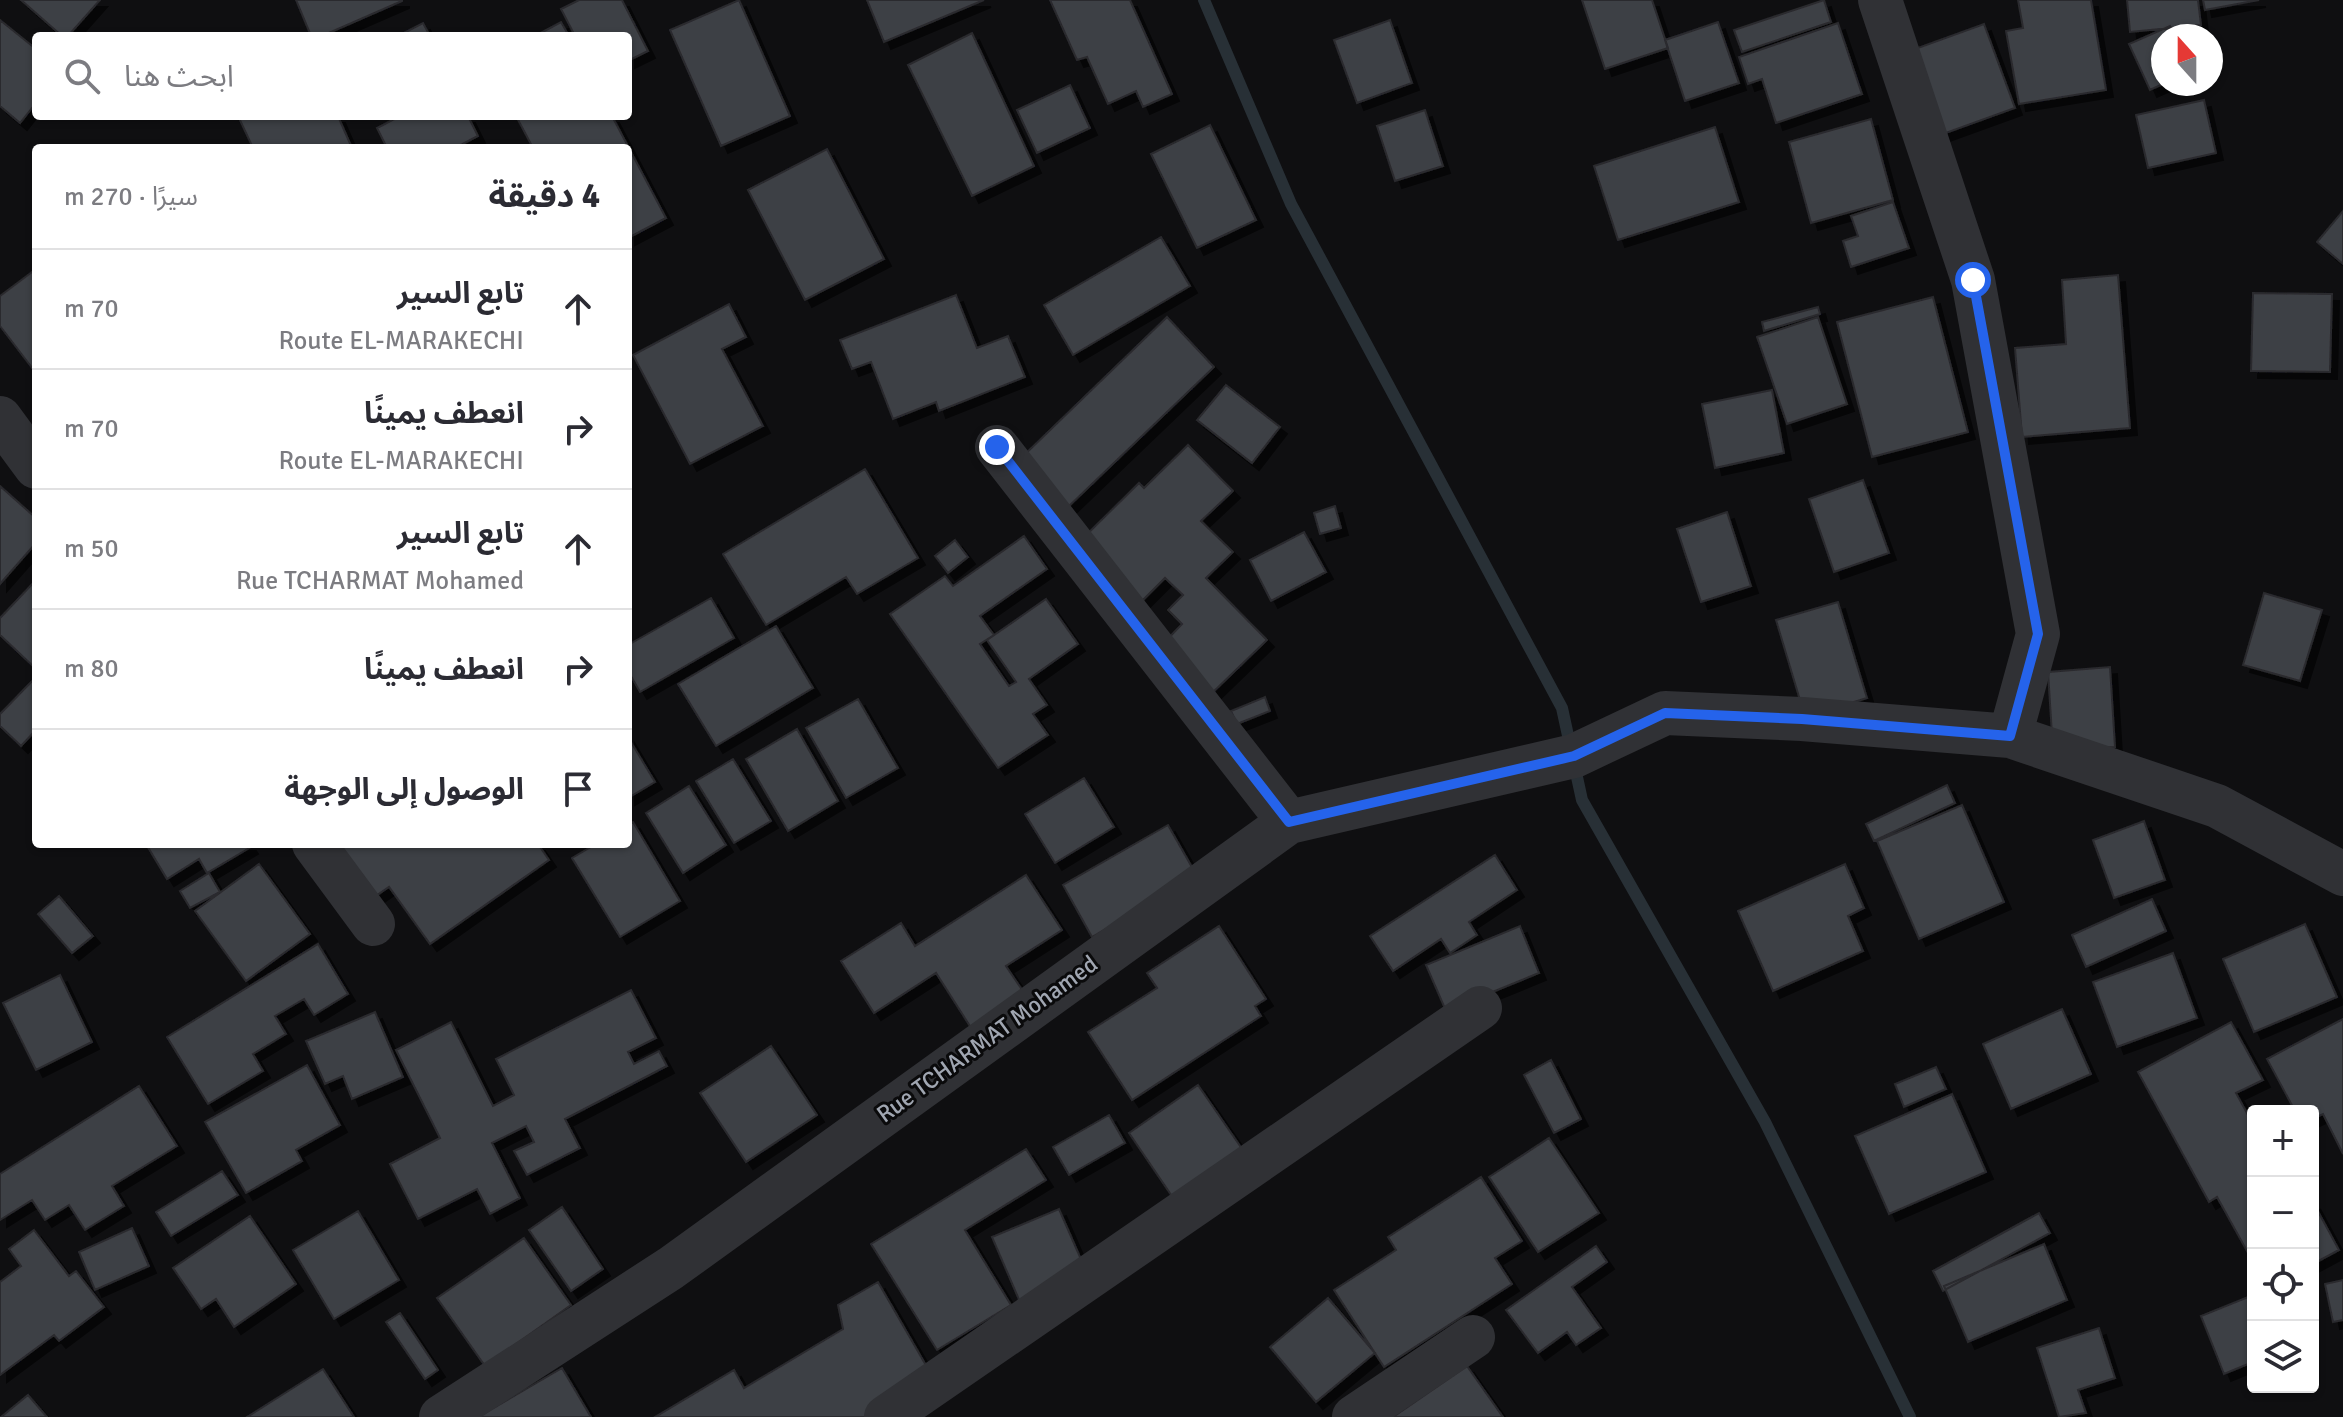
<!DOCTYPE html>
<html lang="ar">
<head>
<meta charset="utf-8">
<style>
	body { margin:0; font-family:Signika,"Noto Sans Arabic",sans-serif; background:#f2f2f3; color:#2b2b33; direction:rtl }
	.controls { position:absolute; right:24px; bottom:24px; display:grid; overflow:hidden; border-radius:8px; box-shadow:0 2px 6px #0004 }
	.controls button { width:72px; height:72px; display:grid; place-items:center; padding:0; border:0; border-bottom:2px solid #e1e1e2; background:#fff; color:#2b2b33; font:40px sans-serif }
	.compass { position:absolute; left:2151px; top:24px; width:72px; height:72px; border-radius:50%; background:#fff; box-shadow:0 2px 6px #0004; rotate:339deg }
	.stop { position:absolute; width:24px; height:24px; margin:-18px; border:6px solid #2563eb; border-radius:50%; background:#fff }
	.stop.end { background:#2563eb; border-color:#fff; box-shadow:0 2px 8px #0008 }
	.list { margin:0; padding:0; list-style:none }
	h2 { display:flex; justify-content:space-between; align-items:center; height:104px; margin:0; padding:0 32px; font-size:34px }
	h2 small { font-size:26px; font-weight:400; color:#7c7c81 }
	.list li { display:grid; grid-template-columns:52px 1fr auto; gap:24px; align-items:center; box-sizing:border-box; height:120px; padding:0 32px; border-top:2px solid #e1e1e2 }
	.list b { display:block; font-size:30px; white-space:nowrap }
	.list p { margin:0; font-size:26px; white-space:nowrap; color:#7c7c81 }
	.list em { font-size:26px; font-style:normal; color:#7c7c81 }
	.icon { flex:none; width:44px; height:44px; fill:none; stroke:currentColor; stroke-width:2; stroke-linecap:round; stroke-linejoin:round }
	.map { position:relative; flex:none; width:2343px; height:1417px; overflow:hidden; direction:ltr }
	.search { position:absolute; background:#fff; box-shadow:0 2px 6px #0004; left:32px; top:32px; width:600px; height:88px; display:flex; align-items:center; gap:20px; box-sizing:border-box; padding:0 28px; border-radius:8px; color:#7c7c81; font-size:30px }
	.panel { position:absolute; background:#fff; box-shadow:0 2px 6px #0004; left:32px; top:144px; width:600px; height:704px; border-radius:8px; direction:rtl }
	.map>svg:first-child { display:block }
</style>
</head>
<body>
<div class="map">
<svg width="2343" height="1417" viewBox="0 0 2343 1417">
	<defs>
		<filter id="shadow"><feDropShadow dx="7" dy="7" stdDeviation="0" flood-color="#0009"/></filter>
	</defs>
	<rect width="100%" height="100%" fill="#0f0f11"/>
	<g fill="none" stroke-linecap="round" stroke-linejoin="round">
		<path stroke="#283036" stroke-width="12" d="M1204 0 1291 204 1562 708 1582 800 1765 1122 1910 1417"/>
	</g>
	<path fill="#3e3f44" stroke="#29292d" stroke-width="2" filter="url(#shadow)" d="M21 0H100L68 36H62Z
		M296 0H402V1L322 36H311Z
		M579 0H622L648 51 628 61V36H575L561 9Z
		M739 0 790 116 721 146 670 30Z
		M867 0H984L884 42Z
		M1050 0H1130L1172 94 1143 107 1136 91 1108 104 1087 57 1077 60Z
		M1582 0H1652L1668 48 1605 69Z
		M1824 0 1831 22 1742 52 1734 30Z
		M2018 0H2091L2106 90 2019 104 2006 31 2023 28Z
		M2127 0H2198L2201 25 2130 32Z
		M2203 0H2259L2205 10Z
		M0 20 36 49V103L20 123 0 106Z
		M1390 20 1412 83 1357 103 1334 40Z
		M561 22 569 36H535Z
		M1718 22 1739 83 1685 101 1665 40Z
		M423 23 430 36H398Z
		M1838 23 1862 94 1776 123 1762 79 1748 84 1739 57Z
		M1984 24 2015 108 1932 138 1901 54Z
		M2170 26 2175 36H2163V84L2150 90 2129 44Z
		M972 33 1034 166 972 196 908 65Z
		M1070 85 1090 128 1037 153 1017 110Z
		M2204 100 2216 153 2148 168 2136 115Z
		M1425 110 1443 166 1395 181 1377 126Z
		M238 116H338L352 148H253Z
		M400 116H468L478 136 455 148H387L377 128Z
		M516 116H612L666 218 628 238V148H533Z
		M1871 119 1893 200 1811 223 1789 142Z
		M1210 125 1256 220 1197 248 1151 154Z
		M1715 127 1739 202 1618 240 1594 166Z
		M827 149 884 259 805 300 748 190Z
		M1893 202 1909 248 1851 267 1843 241 1858 236 1851 216Z
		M2343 211V264L2317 242Z
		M1161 237 1190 286 1073 355 1044 305Z
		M36 269V373L0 326V296Z
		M2118 275 2130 428 2022 437 2015 348 2066 344 2062 280Z
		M2253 293 2332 294 2330 372 2251 371Z
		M956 295 977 348 1008 336 1025 377 939 411 936 402 893 419 871 362 852 369 840 340Z
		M1933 297 1968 432 1872 457 1837 322Z
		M729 304 746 337 722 349 763 426 690 464 633 355Z
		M1818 307 1820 314 1764 331 1762 322Z
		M1167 317 1214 367 1066 509 1019 460Z
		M1818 317 1847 404 1787 424 1757 337Z
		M1226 385 1280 427 1252 463 1197 420Z
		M1772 390 1784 453 1715 468 1702 404Z
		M1188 445 1233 491 1201 521 1233 552 1206 578 1267 640 1209 696 1160 647 1182 624 1168 610 1183 595 1165 578 1135 608 1074 547 1139 483 1144 488Z
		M865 469 918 558 857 594 846 577 766 625 723 554Z
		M1863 480 1889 553 1834 572 1809 499Z
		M0 486 36 518V543L0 584Z
		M1335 506 1341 528 1320 534 1314 513Z
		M1727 512 1751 586 1701 602 1677 529Z
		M1304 532 1326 572 1271 601 1250 560Z
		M1024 536 1047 569 980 616 994 635 980 644 1009 686 1016 682 987 640 1046 599 1078 644 1029 679 1047 705 1033 714 1048 735 998 768 890 614 945 576 953 586Z
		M955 540 968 557 948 573 935 556Z
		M36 580V669L0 635V618Z
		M2264 593 2322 610 2300 681 2243 665Z
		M711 598 734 638 640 692 628 671V645Z
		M1838 602 1867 698 1805 717 1776 620Z
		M776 626 813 688 716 746 678 684Z
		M2110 667 2115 747 2053 751 2048 672Z
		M36 677V730L21 746 0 726V714Z
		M1265 697 1270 711 1237 724 1231 711Z
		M858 699 898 768 846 798 806 728Z
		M797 729 838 801 788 831 746 759Z
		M628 737 655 782 628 798Z
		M733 759 771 821 734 843 696 781Z
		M1084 778 1114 827 1055 863 1025 814Z
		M1947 785 1955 803 1874 841 1866 824Z
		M689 786 726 845 683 873 646 813Z
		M1962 805 2004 902 1919 939 1877 841Z
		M2144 821 2165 880 2114 898 2093 840Z
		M633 822 680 901 620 937 572 858 596 844H628V825Z
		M1168 825 1197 876 1092 937 1063 885Z
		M146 844H249L251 847 207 873 199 859 167 879Z
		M344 844H538L549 860 430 944 389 887 357 909 322 860Z
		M1495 855 1517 890 1469 922 1477 935 1450 953 1441 939 1393 971 1370 936Z
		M259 864 310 934 246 981 195 911Z
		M1845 864 1864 908 1848 916 1863 951 1773 991 1738 911Z
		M209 873 220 892 190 908 180 891Z
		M1026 875 1062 930 1006 966 1029 1000 975 1034 936 973 874 1013 841 961 901 923 915 946Z
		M59 896 93 936 72 953 38 914Z
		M2152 899 2166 931 2086 967 2072 935Z
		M2305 924 2337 997 2254 1032 2223 959Z
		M1219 926 1266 999 1255 1006 1261 1016 1132 1100 1088 1032 1157 988 1147 973Z
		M1520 926 1539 973 1446 1011 1426 965Z
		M318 944 348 994 314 1015 304 999 275 1016 286 1034 253 1054 263 1071 208 1104 167 1037Z
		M2173 953 2197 1018 2117 1047 2093 982Z
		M60 975 92 1042 36 1070 3 1003Z
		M631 990 656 1038 628 1052 634 1064 659 1051 667 1066 565 1119 580 1148 527 1175 514 1151 534 1142 526 1126 492 1143 520 1198 490 1214 477 1189 418 1219 390 1164 440 1138 396 1050 451 1022 493 1106 514 1095 496 1059Z
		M2062 1009 2091 1074 2011 1109 1983 1044Z
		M375 1012 403 1077 352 1099 343 1076 325 1084 306 1041Z
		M2343 1019V1154L2323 1114 2313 1119V1111H2295L2267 1059Z
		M2231 1022 2263 1080 2236 1093 2253 1124V1262L2217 1197 2209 1202 2138 1072Z
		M771 1046 817 1115 746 1162 700 1093Z
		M1551 1060 1581 1119 1554 1133 1524 1075Z
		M307 1065 340 1125 296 1150 302 1161 246 1193 205 1122Z
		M1936 1067 1946 1089 1904 1107 1895 1084Z
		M1198 1085 1247 1156 1178 1205 1129 1133Z
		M139 1086 177 1146 112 1186 124 1206 85 1230 69 1205 45 1220 32 1200 0 1220V1174Z
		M1952 1094 1986 1172 1889 1214 1855 1136Z
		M1109 1115 1125 1143 1069 1175 1053 1147Z
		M1549 1138 1599 1213 1538 1252 1489 1177Z
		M1026 1149 1046 1180 965 1230 1011 1305 937 1350 871 1244Z
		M222 1171 238 1195 171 1236 156 1212Z
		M1481 1177 1522 1241 1495 1258 1512 1284 1384 1367 1334 1290 1396 1250 1388 1237Z
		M2313 1202 2339 1250 2313 1264Z
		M562 1207 603 1269 571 1291 529 1230Z
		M1059 1209 1087 1273 1020 1302 992 1237Z
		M358 1211 399 1280 334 1319 293 1250Z
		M2039 1213 2050 1233 1943 1291 1933 1271Z
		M250 1216 296 1284 234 1327 216 1299 201 1309 173 1268Z
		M132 1228 149 1266 95 1290 79 1252Z
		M34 1230 69 1276 76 1271 104 1307 59 1341 54 1335 0 1375V1282L21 1266 9 1249Z
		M524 1238 571 1305 485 1366 437 1298Z
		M2044 1244 2067 1300 1968 1342 1944 1286Z
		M1596 1246 1607 1262 1572 1287 1601 1328 1576 1345 1567 1332 1538 1353 1506 1310Z
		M2343 1280V1320L2333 1322 2325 1284Z
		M878 1282 931 1374 865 1417H655L734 1370 744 1388 843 1329 838 1305Z
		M2253 1295V1362L2224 1374 2201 1316Z
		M1328 1298 1375 1353 1316 1402 1270 1347Z
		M400 1313 438 1370 425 1379 386 1322Z
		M2099 1328 2115 1378 2078 1390 2086 1413 2059 1417 2037 1348Z
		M1467 1366 1503 1417H1393Z
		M562 1368 591 1417H478Z
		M323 1369 354 1417H247Z
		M28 1395 47 1417H1Z"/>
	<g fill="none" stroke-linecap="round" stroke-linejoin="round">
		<path stroke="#303135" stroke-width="44" d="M0 418 36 467
			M997 447 1289 822
			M2010 736 2217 806 2343 874
			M314 844 373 924
			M441 1417 671 1268 1289 822 1574 756 1665 713 1802 719 2010 736 2038 634 1973 280 1880 0
			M886 1417 1480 1008
			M1354 1417 1473 1337"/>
	</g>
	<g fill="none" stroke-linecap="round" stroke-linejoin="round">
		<path stroke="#2563eb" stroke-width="10" d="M997 447 1289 822 1574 756 1665 713 1802 719 2010 736 2038 634 1973 280"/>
	</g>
	<g text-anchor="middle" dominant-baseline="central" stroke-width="6" stroke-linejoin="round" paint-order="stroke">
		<g font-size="24" fill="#a0a6b1" stroke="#0a0a0b">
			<text transform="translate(987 1039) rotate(-36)">Rue TCHARMAT Mohamed</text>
		</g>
	</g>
</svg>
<div class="controls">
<button>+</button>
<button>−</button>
<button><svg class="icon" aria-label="locate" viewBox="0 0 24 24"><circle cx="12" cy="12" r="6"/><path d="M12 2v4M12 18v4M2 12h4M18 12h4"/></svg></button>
<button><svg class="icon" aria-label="layers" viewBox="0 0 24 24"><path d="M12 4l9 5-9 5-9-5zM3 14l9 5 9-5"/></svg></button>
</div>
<svg class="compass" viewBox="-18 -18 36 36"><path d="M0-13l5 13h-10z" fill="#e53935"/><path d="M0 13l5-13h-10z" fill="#7c7c81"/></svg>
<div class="stop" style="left:1973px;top:280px"></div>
<div class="stop end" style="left:997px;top:447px"></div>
<div class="search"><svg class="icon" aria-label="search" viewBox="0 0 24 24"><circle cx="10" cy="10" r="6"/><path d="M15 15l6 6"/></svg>ابحث هنا</div>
<section class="panel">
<h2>4 دقيقة<small>سيرًا · 270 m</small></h2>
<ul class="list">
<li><svg class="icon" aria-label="ahead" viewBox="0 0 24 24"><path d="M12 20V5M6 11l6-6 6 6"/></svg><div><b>تابع السير</b><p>Route EL-MARAKECHI</p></div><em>70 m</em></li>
<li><svg class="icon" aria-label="right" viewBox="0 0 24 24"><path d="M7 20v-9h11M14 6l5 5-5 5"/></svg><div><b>انعطف يمينًا</b><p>Route EL-MARAKECHI</p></div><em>70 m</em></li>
<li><svg class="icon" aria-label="ahead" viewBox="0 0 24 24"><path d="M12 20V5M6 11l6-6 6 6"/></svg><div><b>تابع السير</b><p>Rue TCHARMAT Mohamed</p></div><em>50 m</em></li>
<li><svg class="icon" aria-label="right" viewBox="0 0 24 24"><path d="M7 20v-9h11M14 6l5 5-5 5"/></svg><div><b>انعطف يمينًا</b></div><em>80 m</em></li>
<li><svg class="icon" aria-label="arrive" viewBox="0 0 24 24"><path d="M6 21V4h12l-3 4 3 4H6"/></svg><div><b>الوصول إلى الوجهة</b></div></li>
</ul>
</section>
</div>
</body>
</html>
